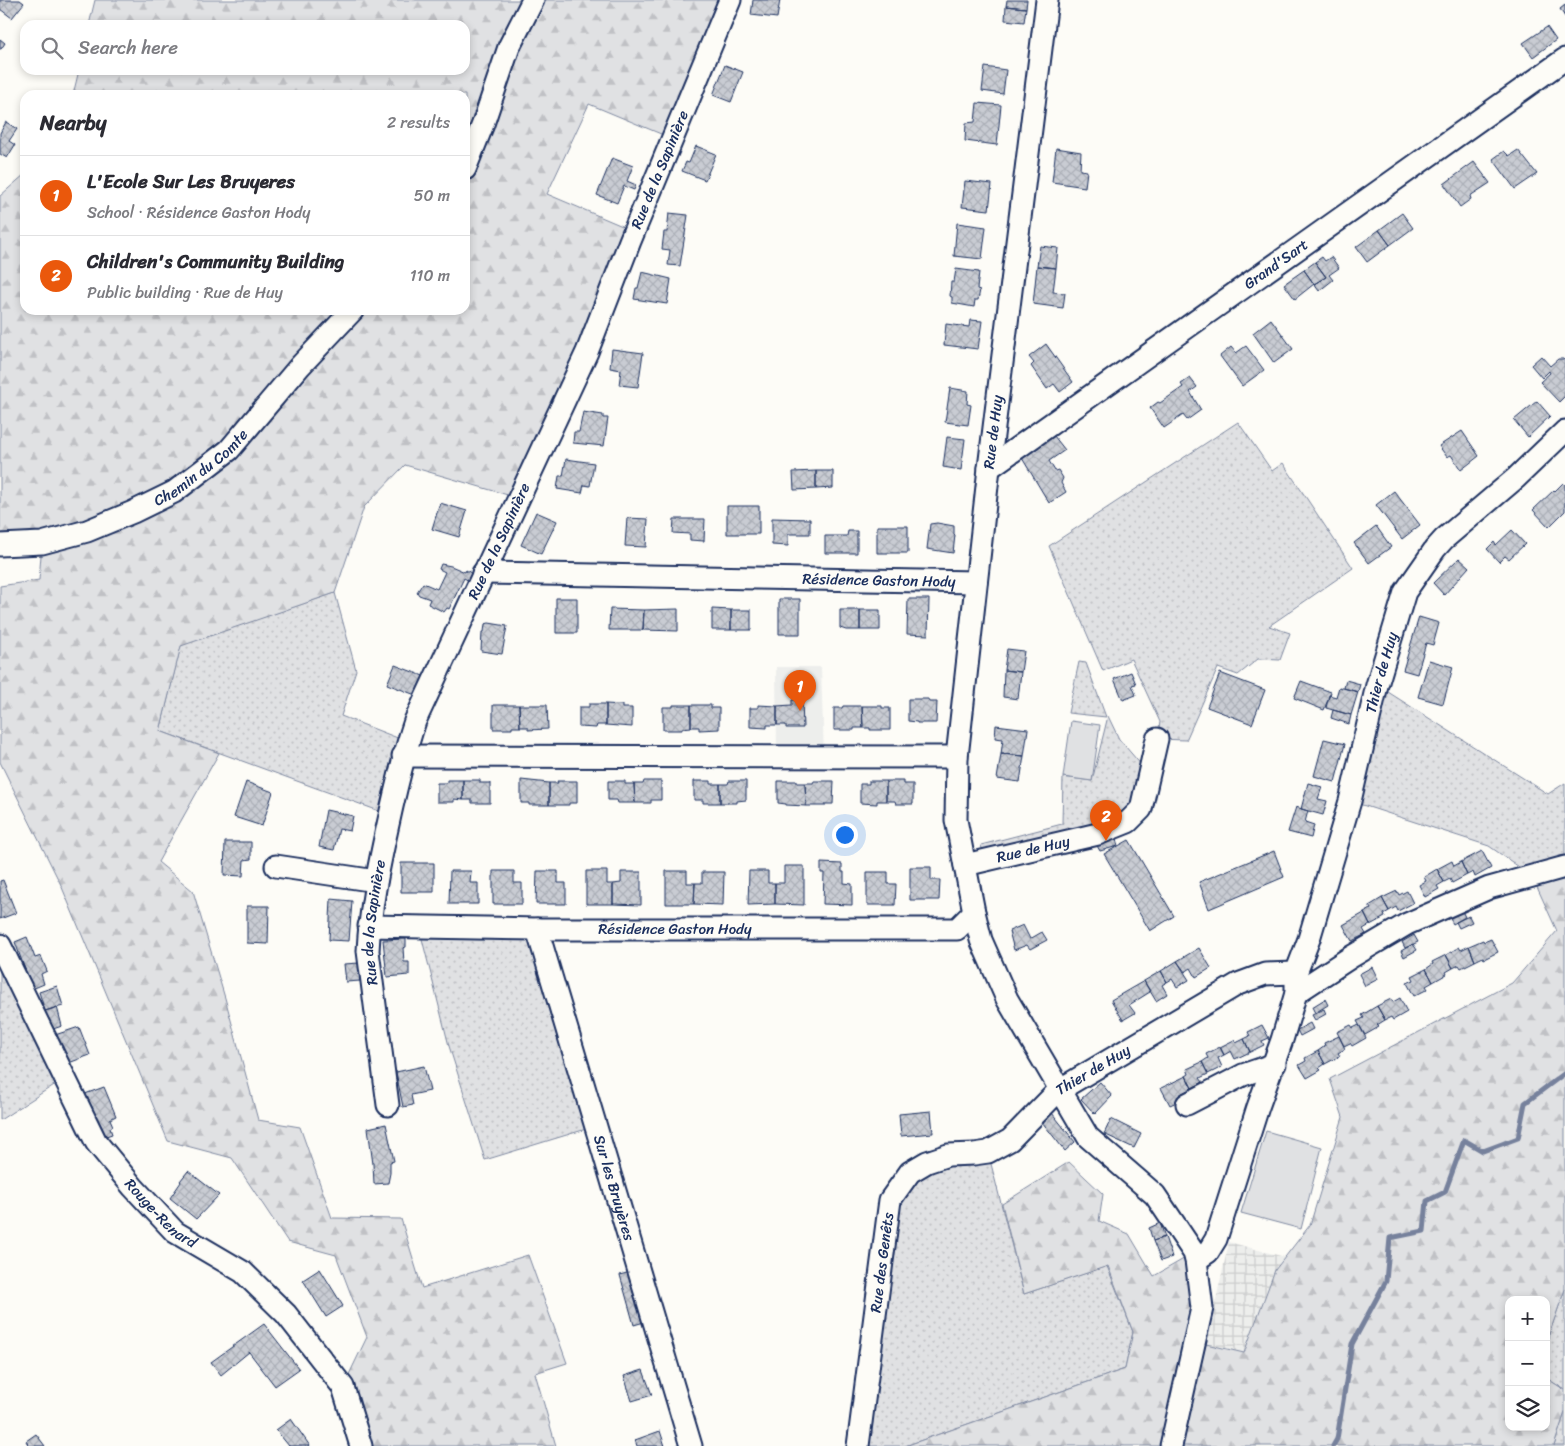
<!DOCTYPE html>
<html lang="en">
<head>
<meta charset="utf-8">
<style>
	body { margin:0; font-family:Sriracha,sans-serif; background:#f7f7f7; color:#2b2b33 }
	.controls { position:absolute; right:15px; bottom:15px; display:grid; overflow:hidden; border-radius:10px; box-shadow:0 2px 8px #0003 }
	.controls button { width:45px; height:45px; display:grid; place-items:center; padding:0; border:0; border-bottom:1px solid #e1e1e2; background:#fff; color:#2b2b33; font:25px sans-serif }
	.you { position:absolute; left:844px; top:834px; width:18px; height:18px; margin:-12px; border:4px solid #fff; border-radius:50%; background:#1a73e8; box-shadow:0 0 0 8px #1a73e833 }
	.badge { display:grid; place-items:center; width:32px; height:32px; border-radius:50%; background:#ea580c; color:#fff; font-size:16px; font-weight:700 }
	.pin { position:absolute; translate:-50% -41px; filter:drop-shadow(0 1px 2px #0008) }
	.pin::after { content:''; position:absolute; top:26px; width:18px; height:15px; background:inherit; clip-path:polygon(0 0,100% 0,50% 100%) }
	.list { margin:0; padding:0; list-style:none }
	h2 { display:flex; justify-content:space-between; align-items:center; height:65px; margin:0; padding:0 20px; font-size:21px }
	h2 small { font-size:16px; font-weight:400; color:#7c7c81 }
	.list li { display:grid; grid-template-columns:32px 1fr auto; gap:15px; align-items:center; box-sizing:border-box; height:80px; padding:0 20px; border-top:1px solid #e1e1e2 }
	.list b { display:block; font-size:19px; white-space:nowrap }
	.list p { margin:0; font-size:16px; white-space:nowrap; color:#7c7c81 }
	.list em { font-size:16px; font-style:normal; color:#7c7c81 }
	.icon { flex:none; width:28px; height:28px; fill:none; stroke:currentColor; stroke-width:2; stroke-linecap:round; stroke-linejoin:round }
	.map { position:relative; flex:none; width:1565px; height:1446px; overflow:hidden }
	.search { position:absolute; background:#fff; box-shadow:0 2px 8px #0003; left:20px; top:20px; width:450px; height:55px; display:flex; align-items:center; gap:12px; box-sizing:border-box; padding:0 18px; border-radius:15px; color:#7c7c81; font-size:19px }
	.panel { position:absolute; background:#fff; box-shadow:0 2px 8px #0003; left:20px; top:90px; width:450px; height:225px; border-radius:15px }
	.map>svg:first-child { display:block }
</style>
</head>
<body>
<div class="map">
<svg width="1565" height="1446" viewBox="0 0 1565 1446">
	<defs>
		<pattern id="industrial-grid" width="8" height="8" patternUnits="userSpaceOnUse" patternTransform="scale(1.25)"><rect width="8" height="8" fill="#edeeec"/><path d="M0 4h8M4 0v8" fill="none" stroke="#cbcccd"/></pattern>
		<pattern id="grass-dots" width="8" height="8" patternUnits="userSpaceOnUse" patternTransform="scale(1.25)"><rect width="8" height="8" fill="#e0e1e3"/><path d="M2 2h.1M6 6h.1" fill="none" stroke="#c0c1c5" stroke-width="1.8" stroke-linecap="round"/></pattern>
		<pattern id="forest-firs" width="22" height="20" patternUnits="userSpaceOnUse" patternTransform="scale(1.25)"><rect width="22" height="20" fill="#e0e1e3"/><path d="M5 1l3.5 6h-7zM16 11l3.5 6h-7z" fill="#c0c1c5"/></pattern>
		<pattern id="building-cross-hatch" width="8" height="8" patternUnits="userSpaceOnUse" patternTransform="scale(1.25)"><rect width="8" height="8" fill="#c9ccd3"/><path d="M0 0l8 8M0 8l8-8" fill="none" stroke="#acb0b8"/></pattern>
	</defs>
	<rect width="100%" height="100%" fill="#fdfcf7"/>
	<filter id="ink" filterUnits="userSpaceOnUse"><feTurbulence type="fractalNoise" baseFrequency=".02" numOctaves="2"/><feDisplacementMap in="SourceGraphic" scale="10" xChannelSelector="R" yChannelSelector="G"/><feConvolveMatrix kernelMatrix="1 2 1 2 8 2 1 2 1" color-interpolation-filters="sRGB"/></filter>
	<g filter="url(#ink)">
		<path fill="#edeeec" d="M776 667H821L824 756 777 755Z"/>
		<path fill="url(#industrial-grid)" d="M1229 1242 1285 1257 1275 1270 1244 1353 1206 1344Z"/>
		<path fill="url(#grass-dots)" stroke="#7e88a0" d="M1238 422 1272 471 1283 463 1353 568 1269 626 1290 633 1280 660 1258 659 1238 675 1218 668 1186 740 1157 739 1160 722 1131 659 1103 671 1049 546Z
			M335 593 356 670 341 716 408 742 390 815 160 731 181 645Z
			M1079 662 1086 663 1106 717 1068 713Z
			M1377 685 1548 794 1565 783V867L1532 876 1489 846 1350 801Z
			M1108 716 1119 739 1149 774 1141 809 985 860 981 845 1062 824 1063 777 1092 781Z
			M419 927 537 929 596 1126 485 1160 449 1046Z
			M0 945 65 1078 0 1120Z
			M988 1152 1024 1294 1107 1266 1133 1332 1125 1369 905 1446H858L890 1200 910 1172Z
			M1565 1289V1390L1546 1378V1343Z
			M1565 1412V1446H1554Z"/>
		<path fill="url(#forest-firs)" stroke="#7e88a0" d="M95 0H730L673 139 589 104 547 194 634 231 518 498 405 465 364 507 335 593 181 646 160 731 219 753 158 862 193 891 225 998 258 1120 300 1127 332 1218 401 1219 422 1288 528 1255 567 1363 535 1373 556 1446H361L343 1387 367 1337 336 1255 288 1242 232 1158 168 1141 61 885 0 762V586L39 580 42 543 0 545V196L25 174V310H465V95H73L79 70H465V25H89Z
			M1565 867V1289L1546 1343V1300H1509V1427H1546V1378L1565 1390V1412L1554 1446H1180L1206 1344 1244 1353 1275 1270 1310 1225 1343 1117 1330 1079 1512 983 1557 931 1532 876Z
			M1069 1162 1103 1194 1099 1221 1129 1234 1154 1276 1194 1253 1193 1345 1171 1446H905L1125 1369 1133 1332 1108 1266 1024 1294 1002 1204Z"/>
		<path fill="#e0e1e3" stroke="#7e88a0" d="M1071 721 1100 725 1092 781 1063 777Z
			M1266 1131 1322 1147 1301 1229 1241 1213Z"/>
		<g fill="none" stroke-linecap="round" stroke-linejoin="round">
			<path stroke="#76819c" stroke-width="5" d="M1333 1446 1337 1439 1352 1344 1386 1281 1390 1238 1424 1231 1427 1201 1445 1192 1464 1140 1483 1151 1518 1138 1525 1103 1565 1073"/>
		</g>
		<path fill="url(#building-cross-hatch)" stroke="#1b2f5e" d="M0 0H20L24 3 12 18 0 9Z
			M753 0H780L777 18 751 15Z
			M1007 0H1027L1026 8 1006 6Z
			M1565 5V17L1560 9Z
			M1006 6 1026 8 1024 22 1005 20Z
			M1547 27 1556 40 1533 57 1523 43Z
			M0 39 5 43 1 49H0Z
			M725 65 743 72 731 102 713 95Z
			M985 67 1006 70 1003 94 982 91Z
			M977 103 1001 105 997 145 965 141 966 123 975 122Z
			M6 122 17 129 9 141 15 145 7 158 0 154V133Z
			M696 146 716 154 705 180 682 171 686 162 689 163Z
			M1056 148 1081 152 1080 170 1087 171 1085 187 1052 182Z
			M1518 150 1537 174 1515 189 1493 159 1504 151 1509 156Z
			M612 158 633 166 627 181 636 185 634 190 624 186 617 203 597 195Z
			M1474 162 1490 183 1470 196 1471 199 1460 207 1444 184Z
			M965 181 992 184 989 210 962 207Z
			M669 213 688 215 680 266 668 265 670 250 662 249 664 232H667Z
			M1402 213 1413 228 1390 245 1379 230Z
			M957 223 986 227 982 259 954 256Z
			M1379 230 1390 245 1367 262 1356 247Z
			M1040 246 1058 248 1056 268 1037 266Z
			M1322 257 1325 261 1331 257 1339 268 1329 275 1333 280 1319 291 1314 284 1326 277 1315 262Z
			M1315 262 1326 277 1314 284 1304 270Z
			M1037 266 1056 268 1053 292 1065 293 1063 308 1033 304Z
			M956 269 979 272 977 289 980 290 978 300H975L974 307 952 303V297L950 296 951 282H954Z
			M1304 270 1314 284 1295 299 1284 284Z
			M642 272 671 279 667 304 634 299 636 288H638Z
			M1271 319 1293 349 1274 363 1253 333Z
			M970 320 982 321 978 349 944 345 946 324 969 327Z
			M1046 344 1073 382 1060 392 1054 384 1047 389 1031 366 1034 363 1029 357Z
			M1246 346 1264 370 1242 386 1220 356 1231 347 1236 353Z
			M612 349 643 353 638 387 619 385 621 370 610 368Z
			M1541 356 1550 366 1558 359H1563L1565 361V396L1559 402 1540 382 1550 373 1549 371 1542 378 1531 365Z
			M1190 378 1197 387 1190 392 1201 410 1187 420 1183 415 1164 428 1150 408 1158 402 1160 403 1183 387 1181 384Z
			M950 388 968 391 967 404 971 405 968 425 945 422Z
			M1537 401 1550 416 1528 437 1514 420Z
			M583 412 603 415V418H608L604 446 573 443 574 432H579Z
			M1462 431 1479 456 1461 470 1451 455 1447 457 1439 446Z
			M1054 436 1065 450 1049 461 1055 471 1058 470 1063 478 1061 483 1066 492 1049 503 1022 458Z
			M947 437 965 439 961 470 943 467Z
			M566 459 594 463 590 486 584 485 582 493 557 489 559 476H563Z
			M816 471H833V488L816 489Z
			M816 471V489L794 490 793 472Z
			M1563 483 1565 485V511L1549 527 1533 510 1554 490 1555 491Z
			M1394 491 1420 525 1402 539 1376 505Z
			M440 503 467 511 459 537 432 529Z
			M727 506H759V534H727Z
			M536 512 557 521 541 554 521 545Z
			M627 518 648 519 646 547 625 546Z
			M772 518 810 519V534H788V546L772 545Z
			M674 519H705L704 541 690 540V534L673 533Z
			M937 523 954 526V534L955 535 953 553 927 549 930 524Z
			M877 526H908V553H877Z
			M1376 526 1391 547 1369 563 1354 543Z
			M1512 530 1525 544 1509 559 1505 556 1499 562 1487 549 1494 542 1496 545Z
			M848 531H857V553H825V536H847Z
			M1459 558 1469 567 1444 595 1433 583Z
			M441 564 451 566 465 572 466 570 474 575 471 582 464 578 449 609 447 608 444 612 428 604 430 599 419 595 417 592 423 583 437 589 445 572 439 569Z
			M556 598H577V633H556Z
			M779 599H800V634H779Z
			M908 599H929L928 635 907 634Z
			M610 609 644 610 643 630H609Z
			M678 609V631L643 630 644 610Z
			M712 609 731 610V630H712Z
			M731 610H751V630H731Z
			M840 610H860V630H846L840 628Z
			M860 610H880V630H860Z
			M1419 617 1439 623 1433 645 1426 643 1417 674 1403 670Z
			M489 623 507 626 502 654 481 651 482 632H484L485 624Z
			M1007 649 1024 651 1021 672 1004 670Z
			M1429 660 1453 667 1443 704 1418 697Z
			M395 665 426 677 418 696 387 684Z
			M1004 670 1021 672 1018 699 1003 697Z
			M1131 672 1136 684 1132 685 1136 695 1123 700 1114 679Z
			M1220 673 1265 690 1252 724 1207 707Z
			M1346 680 1360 684 1358 692 1344 688Z
			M1301 681 1331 692 1324 710 1294 698Z
			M1339 687 1358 692 1351 715 1326 708 1329 695 1336 697Z
			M908 699H928L929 702H937L936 723H917V722L908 721Z
			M792 700H802L803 728H786V725H777V706L792 705Z
			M589 704H606V725H597L596 728 579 727V707H589Z
			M606 704 622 705V708H632V727L606 725Z
			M493 705H519L520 727H512V729H493Z
			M519 705H547L548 729 528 730V727H520Z
			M673 705H691V727L682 728V730H663V707H673Z
			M691 705H711V708H719V729L699 730V727H691Z
			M758 705 777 706V725H767V728L750 727V708H758Z
			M843 706H862L863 728H854V730H834V708H842Z
			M862 706H882V708H890V730H870V728H863Z
			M1333 710 1351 715 1349 724 1331 718Z
			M996 725 1028 729 1024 756 1001 754 1003 739 995 738Z
			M1324 739 1345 744 1335 782 1314 776Z
			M1001 754 1024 756 1020 782 997 779Z
			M447 780H463V800L454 799V802H437V783H447Z
			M463 780H480V783H490V803H472V800H463Z
			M521 780 549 783V805H529V803H521Z
			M557 781H577V803H569V805H549V783H558Z
			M608 781H625V784H634L635 803H618L617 800H608Z
			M644 781H661V800H651V803H635L634 784H643Z
			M694 781H711V784H720V803H703V800H694Z
			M729 781H746V800L737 801V803H720V784H728Z
			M778 781H797V783H805L806 806 786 805V804L778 803Z
			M814 781H834L833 804H825V806H806L805 783H813Z
			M869 781H886V801H877V804L860 803V784H869Z
			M886 781H903V784H913V804H896L895 801H886Z
			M246 782 273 792 262 826 234 817Z
			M1308 783 1322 787 1318 799 1327 801 1323 815 1301 809Z
			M1296 807 1308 811 1305 822 1314 825 1311 838 1288 832Z
			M326 810 353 816 350 831 339 829 334 850 319 847Z
			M1114 832 1118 846 1100 851 1096 844Z
			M1129 840 1174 916 1150 931 1104 854Z
			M225 842H251V859L244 860 243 876 224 875Z
			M1274 851 1284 877 1209 909 1199 882Z
			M1482 851 1491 868 1475 877 1473 872 1467 875 1461 862Z
			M1452 861 1454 866 1461 862 1467 875 1452 883 1450 879 1444 882 1437 869Z
			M401 863H434V892H401Z
			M821 863 842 864V872H844V883L852 884V905L823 904 824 873H821Z
			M784 866H804V905L775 904V883H784Z
			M910 867H931V880H940L939 900H910Z
			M1437 869 1444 882 1437 886 1439 889 1425 897 1419 885 1426 881 1424 877Z
			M450 871H471L470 883H478V904H449Z
			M493 871H514V883H522V904H493Z
			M537 871H558V883H566V904H536Z
			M586 871H607V884H613V904H586Z
			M666 871H687V883H695L694 904H666Z
			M749 871H768V883H775V904L748 905Z
			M621 872H641V905L613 904V884L621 883Z
			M702 872H724L723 905 694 904 695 883H702Z
			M867 872H888V884H896L895 905H867Z
			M3 880 16 913 0 919V881Z
			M1397 891 1399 895 1407 891 1413 903 1398 911 1396 907 1389 911 1382 898Z
			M1382 898 1389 911 1384 914 1385 917 1370 925 1364 913 1371 909 1369 906Z
			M331 899 352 901 349 941 329 940Z
			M247 906H269L268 944 247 943Z
			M1462 911 1465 917 1453 924 1449 917Z
			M1364 913 1370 925 1363 929 1366 934 1352 941 1343 925Z
			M1469 916 1472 922 1459 928 1456 922Z
			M1023 925 1030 939 1042 932 1047 940 1030 949 1027 945 1014 950 1009 931Z
			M1414 935 1418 942 1405 948 1402 942Z
			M27 937 35 958 41 956 47 971 41 974 44 984 32 989 15 942Z
			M406 939V947L403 948 404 962H409V975L387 977 383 940Z
			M1491 939 1498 952 1484 959 1483 957 1475 961 1469 946 1483 940 1484 942Z
			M1413 944 1417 950 1404 957 1401 951Z
			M1469 946 1475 961 1461 968 1459 965 1453 968 1446 955 1459 947 1461 950Z
			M1199 948 1211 968 1196 977 1191 968 1185 972 1177 961Z
			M1446 955 1453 968 1446 972 1447 974 1433 982 1426 969 1433 964 1432 962Z
			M1177 961 1189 980 1177 987 1172 979 1167 982 1161 971Z
			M359 963 360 981 346 982 344 964Z
			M1372 967 1378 979 1365 986 1359 974Z
			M1426 969 1433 982 1426 986 1428 989 1414 996 1407 983 1414 980 1412 976Z
			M1161 971 1167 982 1162 985 1167 994 1156 1001 1144 981Z
			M1144 981 1150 992 1129 1005 1135 1013 1123 1020 1111 1000Z
			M57 986 63 1006 45 1011 39 992Z
			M1400 998 1407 1012 1393 1020 1391 1017 1385 1020 1377 1006 1391 999 1393 1002Z
			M1325 999 1328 1005 1315 1013 1312 1007Z
			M1377 1006 1385 1020 1377 1025 1379 1027 1365 1035 1357 1021 1364 1018 1362 1015Z
			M57 1007 62 1026 50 1030 45 1011Z
			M1324 1009 1326 1014 1315 1020 1312 1015Z
			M1310 1023 1313 1029 1300 1036 1297 1030Z
			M1262 1025 1269 1038 1262 1041 1264 1045 1250 1052 1244 1039 1250 1036 1248 1032Z
			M1351 1025 1353 1028 1359 1025 1366 1038 1352 1046 1350 1043 1344 1046 1337 1032Z
			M79 1027 90 1055 66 1064 55 1035Z
			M1339 1036 1345 1049 1338 1053 1340 1056 1325 1064 1318 1051 1325 1046 1324 1043Z
			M1244 1039 1250 1052 1235 1059 1231 1051 1224 1055 1220 1047 1234 1040 1236 1043Z
			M1220 1047 1224 1055 1218 1058 1222 1067 1208 1074 1202 1062 1208 1058 1206 1054Z
			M1318 1051 1325 1064 1319 1068 1321 1070 1307 1078 1299 1065 1306 1061 1305 1058Z
			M1202 1062 1208 1074 1200 1078 1203 1082 1192 1088 1186 1076 1189 1074 1187 1069Z
			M424 1066 430 1091 411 1095 413 1105 403 1107 396 1072Z
			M1186 1076 1192 1088 1182 1093 1185 1098 1170 1105 1161 1088Z
			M1100 1082 1112 1096 1095 1114 1081 1099Z
			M104 1087 116 1116 110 1119 113 1126 110 1128 112 1134 103 1137 85 1094Z
			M931 1111 933 1133 901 1136 899 1114Z
			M1052 1113 1075 1142 1065 1151 1042 1122Z
			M1111 1119 1141 1134 1134 1148 1104 1134Z
			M386 1124 394 1161 390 1162V1173L388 1183 374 1184 373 1164 368 1128Z
			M188 1171 219 1195 196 1219 170 1198 181 1182 180 1181Z
			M1160 1223 1165 1237 1153 1241 1149 1228Z
			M1165 1237 1172 1257 1161 1261 1153 1241Z
			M320 1269 343 1306 326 1317 303 1280Z
			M630 1272 644 1322 634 1325 620 1275Z
			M264 1324 299 1369 275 1386 249 1352 221 1375 211 1362Z
			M643 1370 652 1395 632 1401 624 1376Z
			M291 1419 310 1446H289L276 1430Z
			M660 1431 665 1446H637L635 1440Z
			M36 1434 45 1446H29L26 1441Z"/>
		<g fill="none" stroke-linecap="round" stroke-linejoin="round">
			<defs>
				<g id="minor">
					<path d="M1047 0 989 468 957 757 956 820 974 912 981 940 1007 999 1088 1137 1155 1195 1194 1253 1196 1260 1202 1308 1171 1446"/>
					<path d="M465 169 483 124 509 47 533 0"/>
					<path id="s1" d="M989 468 1565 59"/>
					<path id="s2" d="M0 545 42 543 87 531 133 512 174 492 229 450 300 366 353 310"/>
					<path id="s3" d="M483 573 976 582"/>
					<path d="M403 756 957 757"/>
					<path id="s4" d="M965 865 1098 834 1128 822 1141 809 1157 739"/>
					<path d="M276 866 376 881"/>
					<path id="s5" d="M369 926 537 929H957L974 912"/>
					<path id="s6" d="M537 929 691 1446"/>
					<path id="s7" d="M0 945 96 1142 133 1187 175 1232 243 1272 286 1314 343 1387 361 1446"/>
					<path d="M1296 993 1351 957 1407 924 1489 888 1565 867"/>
					<path d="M1187 1104 1243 1075 1275 1064"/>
					<path id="s8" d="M388 1105 368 951C370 909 378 870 387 829 395 792 403 756 415 721L587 352 630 241 730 0"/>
					<path id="s9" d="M1196 1260 1208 1252 1216 1239 1258 1107 1282 1040 1296 993V973L1309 939 1350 801 1377 685 1405 592 1435 549 1444 539 1516 478 1565 431"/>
					<path id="s10" d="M858 1446 890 1200 910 1172 927 1162 948 1155 974 1154 988 1152 1010 1140 1059 1090 1238 984 1265 974 1296 973"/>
				</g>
			</defs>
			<use href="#minor" stroke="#1b2f5e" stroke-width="25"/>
			<use href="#minor" stroke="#fdfcf7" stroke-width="21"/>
		</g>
	</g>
	<g text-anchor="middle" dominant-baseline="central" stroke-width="4.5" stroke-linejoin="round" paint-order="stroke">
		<g font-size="15" fill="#1b2f5e" stroke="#fdfcf7">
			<text stroke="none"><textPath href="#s8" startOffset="994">Rue de la Sapinière</textPath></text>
			<text stroke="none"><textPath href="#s1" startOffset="352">Grand'Sart</textPath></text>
			<text transform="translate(993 432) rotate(-83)">Rue de Huy</text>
			<text stroke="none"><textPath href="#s2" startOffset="220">Chemin du Comte</textPath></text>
			<text stroke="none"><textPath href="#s8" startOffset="589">Rue de la Sapinière</textPath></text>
			<text stroke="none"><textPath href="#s3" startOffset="396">Résidence Gaston Hody</textPath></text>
			<text stroke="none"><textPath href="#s9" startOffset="621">Thier de Huy</textPath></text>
			<text stroke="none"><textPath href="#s4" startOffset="70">Rue de Huy</textPath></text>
			<text stroke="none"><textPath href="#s8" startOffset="184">Rue de la Sapinière</textPath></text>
			<text stroke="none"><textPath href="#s5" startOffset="306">Résidence Gaston Hody</textPath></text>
			<text stroke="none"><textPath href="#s10" startOffset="499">Thier de Huy</textPath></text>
			<text stroke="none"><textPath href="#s6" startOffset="270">Sur les Bruyères</textPath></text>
			<text stroke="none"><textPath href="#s7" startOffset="316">Rouge-Renard</textPath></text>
			<text stroke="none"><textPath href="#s10" startOffset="185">Rue des Genêts</textPath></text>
		</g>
	</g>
</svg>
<div class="controls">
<button>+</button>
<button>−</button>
<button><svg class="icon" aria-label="layers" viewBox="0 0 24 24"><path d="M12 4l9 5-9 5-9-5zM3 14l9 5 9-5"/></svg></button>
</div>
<div class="you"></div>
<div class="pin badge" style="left:800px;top:711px">1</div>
<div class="pin badge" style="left:1106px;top:841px">2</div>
<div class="search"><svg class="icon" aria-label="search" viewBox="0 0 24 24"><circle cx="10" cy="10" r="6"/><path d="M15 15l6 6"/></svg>Search here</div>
<section class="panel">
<h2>Nearby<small>2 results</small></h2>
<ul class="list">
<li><span class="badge">1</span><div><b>L'Ecole Sur Les Bruyeres</b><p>School · Résidence Gaston Hody</p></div><em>50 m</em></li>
<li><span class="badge">2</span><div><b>Children's Community Building</b><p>Public building · Rue de Huy</p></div><em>110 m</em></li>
</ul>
</section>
</div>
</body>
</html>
